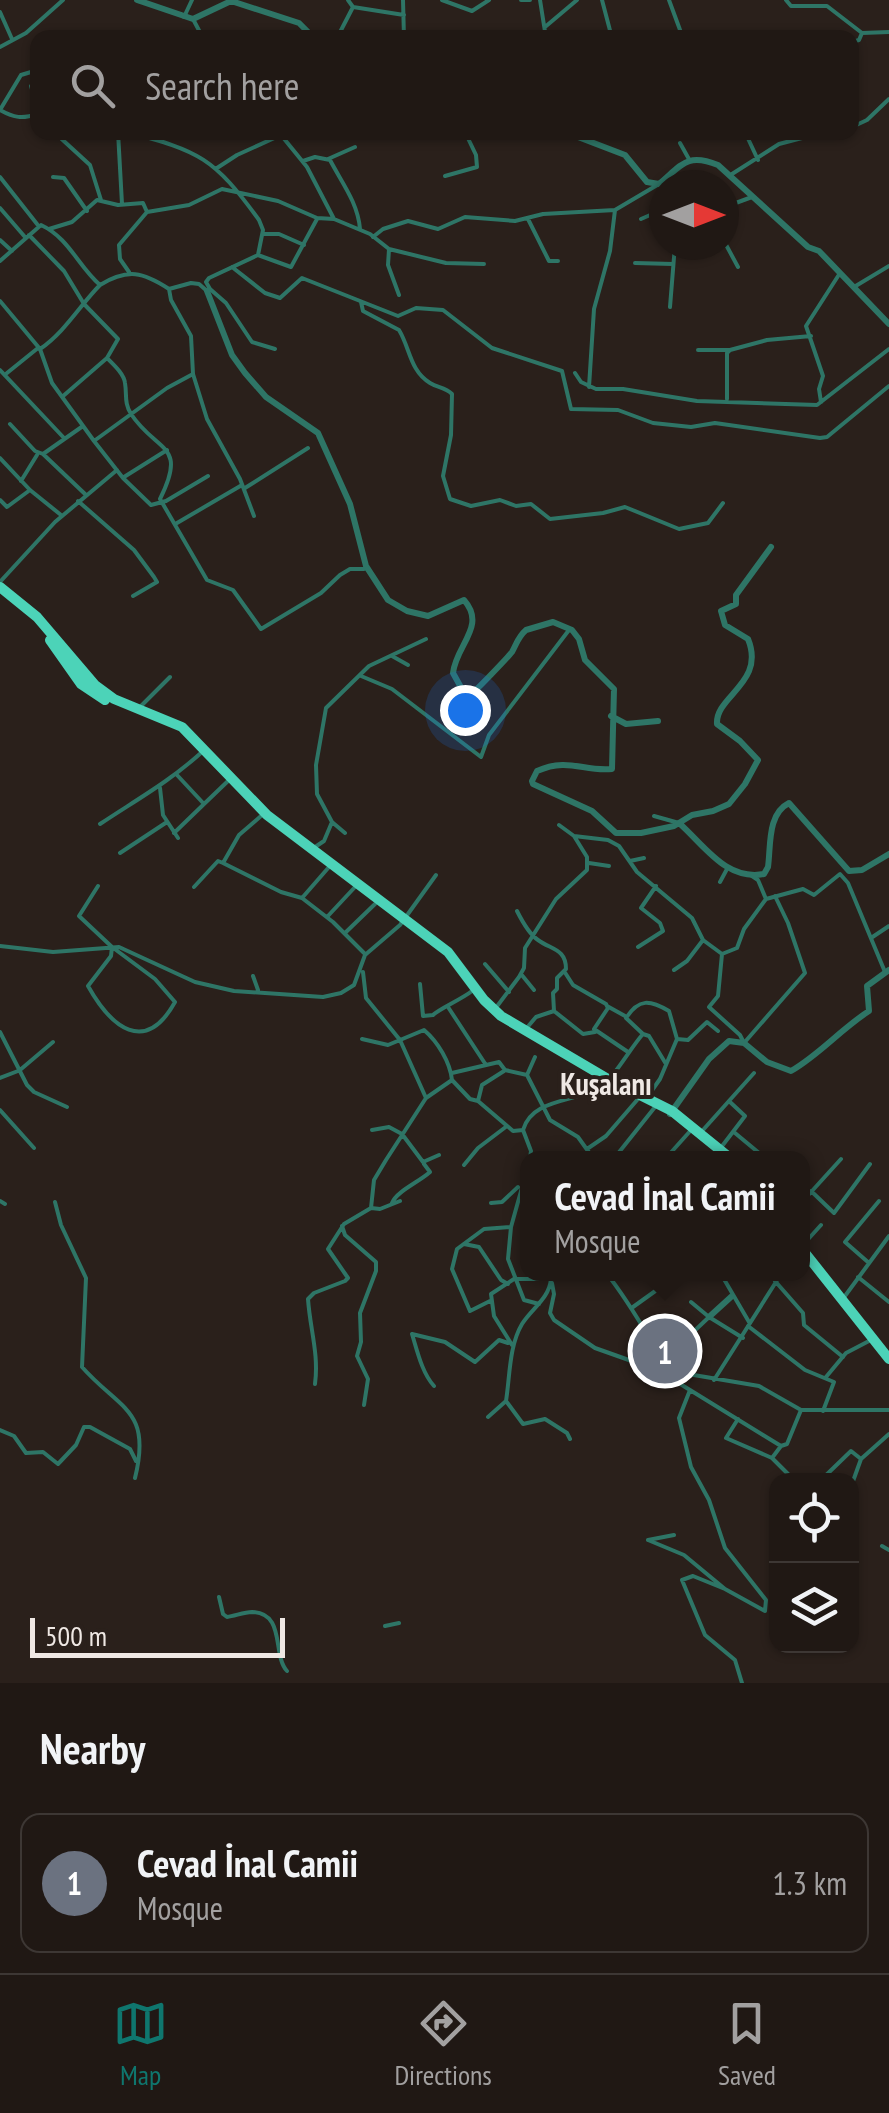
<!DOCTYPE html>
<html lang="en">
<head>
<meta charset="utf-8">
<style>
	body { margin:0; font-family:"PT Sans Narrow",sans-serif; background:#28211d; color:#f1f3f6 }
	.controls { position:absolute; right:30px; bottom:30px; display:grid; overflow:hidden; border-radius:20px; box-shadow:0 2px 8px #0004 }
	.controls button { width:90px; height:90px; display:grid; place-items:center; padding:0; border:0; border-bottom:2px solid #3d3734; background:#201814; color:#f1f3f6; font:50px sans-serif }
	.compass { position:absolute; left:649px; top:170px; width:90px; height:90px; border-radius:50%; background:#201814; box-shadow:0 2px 8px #0004; rotate:90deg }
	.scale { position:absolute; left:30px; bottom:25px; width:255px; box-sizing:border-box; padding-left:10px; border:5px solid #efe8e4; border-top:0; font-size:28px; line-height:35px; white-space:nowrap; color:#efe8e4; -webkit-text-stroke:8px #2a201b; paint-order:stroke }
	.you { position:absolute; left:465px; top:710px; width:35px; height:35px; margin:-25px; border:8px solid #fff; border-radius:50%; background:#1a73e8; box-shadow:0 0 0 15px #1a73e833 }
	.badge { display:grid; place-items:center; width:65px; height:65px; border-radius:50%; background:#0f766e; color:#fff; font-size:32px; font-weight:700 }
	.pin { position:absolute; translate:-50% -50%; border:5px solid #fff; box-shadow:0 2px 10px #0006 }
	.popup { position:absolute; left:520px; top:1151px; width:290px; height:130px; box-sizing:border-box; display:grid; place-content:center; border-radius:20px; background:#201814; filter:drop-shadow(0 2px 8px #0005); font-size:32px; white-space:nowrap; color:#a2a0a0 }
	.popup b { font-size:38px; color:#f1f3f6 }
	.popup::after { content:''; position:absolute; left:50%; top:100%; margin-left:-20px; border:20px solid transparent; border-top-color:#201814 }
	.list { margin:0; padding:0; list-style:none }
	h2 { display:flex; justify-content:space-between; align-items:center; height:130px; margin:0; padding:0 40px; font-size:42px }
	h2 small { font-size:32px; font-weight:400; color:#a2a0a0 }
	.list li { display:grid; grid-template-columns:65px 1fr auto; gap:30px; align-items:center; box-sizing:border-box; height:140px; margin:0 20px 20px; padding:0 20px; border:2px solid #3d3734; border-radius:20px }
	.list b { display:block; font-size:38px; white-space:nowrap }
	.list p { margin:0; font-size:32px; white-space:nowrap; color:#a2a0a0 }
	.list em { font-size:32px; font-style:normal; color:#a2a0a0 }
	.icon { flex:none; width:55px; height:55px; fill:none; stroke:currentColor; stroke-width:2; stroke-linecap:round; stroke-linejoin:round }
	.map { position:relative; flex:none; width:889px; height:1683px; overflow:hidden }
	.search { position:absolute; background:#201814; box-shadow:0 2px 8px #0004; left:30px; right:30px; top:30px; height:110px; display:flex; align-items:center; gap:25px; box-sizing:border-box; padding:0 35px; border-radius:20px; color:#a2a0a0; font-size:38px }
	.sheet { height:290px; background:#201814 }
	nav { display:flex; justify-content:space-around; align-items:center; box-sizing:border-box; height:140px; border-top:2px solid #3d3734; background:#201814; font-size:28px; color:#a2a0a0 }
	nav a { display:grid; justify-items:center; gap:5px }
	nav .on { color:#0f766e }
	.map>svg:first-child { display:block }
</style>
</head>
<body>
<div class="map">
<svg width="889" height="1683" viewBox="0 0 889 1683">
	<rect width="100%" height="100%" fill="#2a201b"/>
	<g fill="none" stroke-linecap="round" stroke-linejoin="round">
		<path stroke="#2e7566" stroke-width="4" d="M403 0 404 38
			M442 0 472 11 489 0
			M521 0H530
			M540 0 546 38
			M602 0 612 38
			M669 0 683 38
			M786 0 791 6H827L862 33 889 32
			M353 7 404 15
			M0 12 12 39
			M184 17 192 0
			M193 19 203 38
			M545 27 577 0
			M337 38 353 7 348 0
			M463 38 466 35
			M852 42 859 40 862 33
			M0 47 26 33 63 0
			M31 86 38 110
			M0 110 21 75 31 72
			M0 110C14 118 22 119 38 114
			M852 127 867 120 889 99
			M54 132 90 165 101 200
			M118 132 122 204
			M127 132C200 151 214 158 259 220L263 230 258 255 209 278 206 282 210 289
			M745 132 758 160
			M680 143 690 161
			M328 159 355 147
			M303 161 315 157 330 160C342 183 358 203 360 229
			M217 168 237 155 281 135 307 167 334 219
			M732 174 779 144 825 132
			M445 176 477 167 476 155 465 132
			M0 177 37 224
			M53 177 64 178 87 211
			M0 208 25 237
			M724 216 733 204 752 197
			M528 219 549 261H558
			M641 219 664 209
			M49 229 72 222 97 200 118 205 143 203 147 212
			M263 234H279L304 245
			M29 235 64 271 84 304 118 339 107 358 62 397
			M373 237 383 229 408 221 438 229 465 217 515 221 543 214 615 210 659 184 664 191
			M0 240 12 251
			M724 241 738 267
			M389 249 388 265 399 295
			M258 255 291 267 317 219
			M0 261 41 225C69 238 78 266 100 285 128 268 143 272 169 289L191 283 199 284 207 291 210 289 226 303 252 342 275 349
			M635 263 673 264
			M232 267 265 293 280 298 302 278 398 316 416 308 443 310 492 348 562 371 571 409 618 410 653 423 691 427 715 423 820 438 827 437 889 386
			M129 272 120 259 119 245 147 212 189 205 222 189 278 201 317 218 334 219 370 234 389 249 446 263 484 264
			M854 287 889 266
			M169 289 171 300 191 336 193 374 207 419 240 479 254 516
			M0 301 40 349 52 383 94 441 123 478 151 505 166 501 208 476
			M361 302 363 311 399 330C410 348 410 371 430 383 438 388 445 387 452 394L451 435 443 476 450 499 471 506 500 500 516 506 531 504 550 519 603 513 625 507 679 529 708 523 723 503
			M670 307 675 245
			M40 349C65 332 80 305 100 285
			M698 350H730
			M107 358C114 365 124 374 125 383 127 395 124 403 131 414 157 453 188 443 160 499L207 580 233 590 261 629 321 593 340 575 350 569H364
			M0 370 64 438
			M7 373 38 348
			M575 373 581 382 596 389H623L697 401 817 405 889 349
			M589 387 594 309 610 251 615 210
			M727 399V353L730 350 767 340 811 336
			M821 402 819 389 823 376 806 326 840 273
			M10 424 35 451 43 454 83 426
			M94 441 167 388 193 374
			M43 454 85 494
			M0 458 30 490 61 515
			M124 477 167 450
			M21 481 37 455
			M245 488 308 448
			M0 500 7 507 30 490
			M78 501 134 550 154 577 157 582 133 596
			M177 523 242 485
			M0 582 55 522 117 470
			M392 656 408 665
			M361 676 392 689 481 757 489 735 569 630
			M138 709 170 677
			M177 775 204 804 228 781
			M160 788 163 815 178 838
			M654 816 679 823
			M332 822 345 833
			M100 824C136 800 169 782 202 752
			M559 825 574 836
			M174 833 203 805
			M315 847 324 841 332 822 317 794 316 765 326 708 369 666 426 639
			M120 853 167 822
			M630 861 644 858
			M223 863 281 892 302 898 333 922 364 953
			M589 863 609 866
			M752 876 758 880 766 899
			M720 882 727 869
			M98 886 79 916 112 947 155 979 175 1002C145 1056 111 1027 88 986L111 956 112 947
			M194 887 218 861 223 863 239 835 261 816
			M302 898 329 867
			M517 911C522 921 529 934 538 940 552 950 566 949 566 969L557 978V989L553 993 554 1011 536 1017 525 1030
			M327 917 355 887
			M346 932 375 904
			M871 938 889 926
			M0 946 53 952 119 947 195 982 234 991 323 997 341 993 354 985 365 955 400 925 436 875
			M638 947 663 931 660 923 641 908 656 886
			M722 954 737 948 744 929 766 899 803 889 814 895 840 874 848 883 885 972
			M485 964 509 992
			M674 970 687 961 703 940
			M564 971 573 985 606 1004 608 1008 594 1029 628 1052
			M363 972 366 998 400 1040 426 1098
			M521 974 534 990
			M253 976 258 990
			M420 984 423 1016 433 1015C439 1009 462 999 472 991
			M607 1006 625 1016
			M448 1007 486 1065
			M495 1009 519 977 524 968 525 948 556 899 587 870V857L574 836 608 840 619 846 637 872 692 918 703 940 722 954 718 996 709 1007 740 1035 744 1043 805 973 788 923 775 896
			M554 1011 583 1034 595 1032
			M0 1032 27 1085 34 1092 67 1107
			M643 1034 626 1018C639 998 650 1000 669 1011L677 1039 660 1079 648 1096
			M362 1039 388 1045 424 1030C438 1042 450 1062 452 1080L426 1098 386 1160 374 1180 371 1208 380 1209 400 1201
			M677 1039 688 1040 707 1022 718 1031
			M20 1070 53 1042
			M504 1071 482 1085 478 1101 513 1131 523 1130
			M452 1073 499 1062 505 1070 527 1075 550 1120 578 1137 593 1158
			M527 1075 535 1057
			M0 1078 18 1071
			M452 1080 470 1099 478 1101
			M0 1110 34 1148
			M372 1130 389 1127 402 1134 423 1162 439 1155
			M703 1130 754 1073
			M735 1133 765 1158
			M587 1149 606 1136 638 1099
			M530 1158 531 1151 523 1130C532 1099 573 1102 597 1089 613 1081 630 1048 643 1034L649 1036 666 1064
			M604 1158 616 1156 655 1107
			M666 1158 692 1129
			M713 1158 745 1116 730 1102
			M464 1165 478 1148 507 1126
			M528 1166 511 1227 508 1259 524 1300 539 1304
			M811 1191 834 1213 870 1164
			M0 1201 5 1204
			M55 1202 61 1225 86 1278 82 1367C120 1410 152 1409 135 1478
			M802 1202 841 1159
			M392 1203C397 1191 419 1182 430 1172L424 1164
			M491 1203 502 1202 518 1187
			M342 1226 345 1235 376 1262V1271L360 1313 361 1342 357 1356 368 1379 364 1405
			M464 1244 479 1247 501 1280 508 1284
			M802 1246 821 1225
			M869 1263 845 1242 879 1201
			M607 1274C631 1304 647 1335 667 1367
			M721 1274 749 1322
			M858 1277 889 1302
			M551 1279 561 1274
			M775 1281 803 1313 804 1325 843 1357
			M552 1283 554 1294 550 1313 554 1320 595 1348 657 1370 667 1367 670 1371 759 1386 801 1410H889
			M845 1296 889 1236
			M490 1301 470 1311 452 1269 457 1249 484 1229 511 1227
			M691 1302 709 1317 743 1338
			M633 1307 679 1274
			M748 1326 805 1370 834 1382 823 1411
			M667 1367 688 1337 708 1318
			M670 1371 677 1382 781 1446
			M826 1377 846 1353 869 1341
			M714 1380 781 1274
			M315 1384C319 1354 310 1329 308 1299L314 1293 345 1281 348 1278 328 1249 344 1224 371 1208
			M434 1386C422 1373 417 1350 412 1334L445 1342 475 1362 499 1340 508 1343
			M690 1390 679 1418 691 1467 709 1500 725 1548 766 1600 765 1611
			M506 1401 523 1424 545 1419 567 1433 570 1439
			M488 1417 506 1401C510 1376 509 1346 522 1324 532 1308 549 1299 551 1279H514L491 1294 494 1316 512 1345
			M738 1419 726 1438 772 1458 794 1480
			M0 1430 14 1436 26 1453 43 1452 58 1464 76 1445 84 1427H90L130 1449 136 1461
			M772 1458 781 1446 787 1444 801 1410
			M821 1480 851 1451 861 1459
			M852 1484 861 1459 889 1434
			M648 1540 684 1555 725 1589 765 1611
			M648 1540 674 1535
			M882 1546 889 1550
			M725 1589 693 1576 682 1580 705 1635 735 1660 742 1683
			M219 1597 223 1614 227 1617C235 1616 244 1612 252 1612 286 1613 272 1655 287 1671
			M385 1626 399 1623"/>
		<path stroke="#2e7566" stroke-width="6" d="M137 0 193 19 231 1 299 23 314 38
			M565 132 625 155 647 182 659 184C681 166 686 152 718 165L808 247 819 251 889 324
			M207 291 232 355 245 373 266 397 318 433 350 504 366 566 388 600 407 611 428 616 464 600C487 626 456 645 453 673L463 691 470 695C475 692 508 657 512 652 517 643 518 637 526 630L553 622 572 630 579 639 585 660 614 689 612 769C583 772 569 757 537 771L532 781 533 784 592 811 616 833H641L674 826 692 815 713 811 729 804 745 784 758 760 740 741 717 724C715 696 766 683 748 639L725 625 721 611 736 604V595L771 547
			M611 716 626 724 658 721
			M679 823C705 846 726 881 764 874L768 867C771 846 767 814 789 803L849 871 862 870 889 854
			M670 1114 709 1059 729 1041 744 1043 767 1062 791 1071C819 1055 841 1029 869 1011L867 986 889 970
			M709 1317 732 1296"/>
		<path stroke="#4cd3b8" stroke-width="10" d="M0 587 37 617 95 685 114 699 182 727 267 815 448 952 484 1000 501 1016 608 1079 672 1111 730 1158
			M50 640 81 684 105 700
			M802 1249 889 1359"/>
	</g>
	<g text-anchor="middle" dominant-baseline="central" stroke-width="8" stroke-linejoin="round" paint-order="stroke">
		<g font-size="30" font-weight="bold" fill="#efe8e4" stroke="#2a201b">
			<text x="606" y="1083">Kuşalanı</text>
		</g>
	</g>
</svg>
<div class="controls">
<button><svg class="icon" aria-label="locate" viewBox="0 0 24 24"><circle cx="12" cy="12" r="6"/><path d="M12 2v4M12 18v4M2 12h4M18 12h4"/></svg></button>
<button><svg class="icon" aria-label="layers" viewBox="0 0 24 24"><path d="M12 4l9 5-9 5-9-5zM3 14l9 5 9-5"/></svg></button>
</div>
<svg class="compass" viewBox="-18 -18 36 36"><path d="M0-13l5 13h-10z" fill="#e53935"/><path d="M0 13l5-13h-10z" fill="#a2a0a0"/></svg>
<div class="scale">500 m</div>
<div class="you"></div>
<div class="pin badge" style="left:665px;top:1351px;background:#6b7280">1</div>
<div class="popup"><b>Cevad İnal Camii</b>Mosque</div>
<div class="search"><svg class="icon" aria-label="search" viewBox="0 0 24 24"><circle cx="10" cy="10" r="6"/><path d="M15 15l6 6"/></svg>Search here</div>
</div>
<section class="sheet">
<h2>Nearby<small></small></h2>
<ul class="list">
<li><span class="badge" style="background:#6b7280">1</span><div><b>Cevad İnal Camii</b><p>Mosque</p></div><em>1.3 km</em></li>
</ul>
</section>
<nav>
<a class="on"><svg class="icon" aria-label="map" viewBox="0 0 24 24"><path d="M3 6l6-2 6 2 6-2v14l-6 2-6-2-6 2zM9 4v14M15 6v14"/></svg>Map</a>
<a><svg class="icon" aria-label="directions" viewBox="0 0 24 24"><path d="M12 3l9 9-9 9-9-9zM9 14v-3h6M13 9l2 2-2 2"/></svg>Directions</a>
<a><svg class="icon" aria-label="saved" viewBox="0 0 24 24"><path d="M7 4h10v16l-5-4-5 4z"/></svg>Saved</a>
</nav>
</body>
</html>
